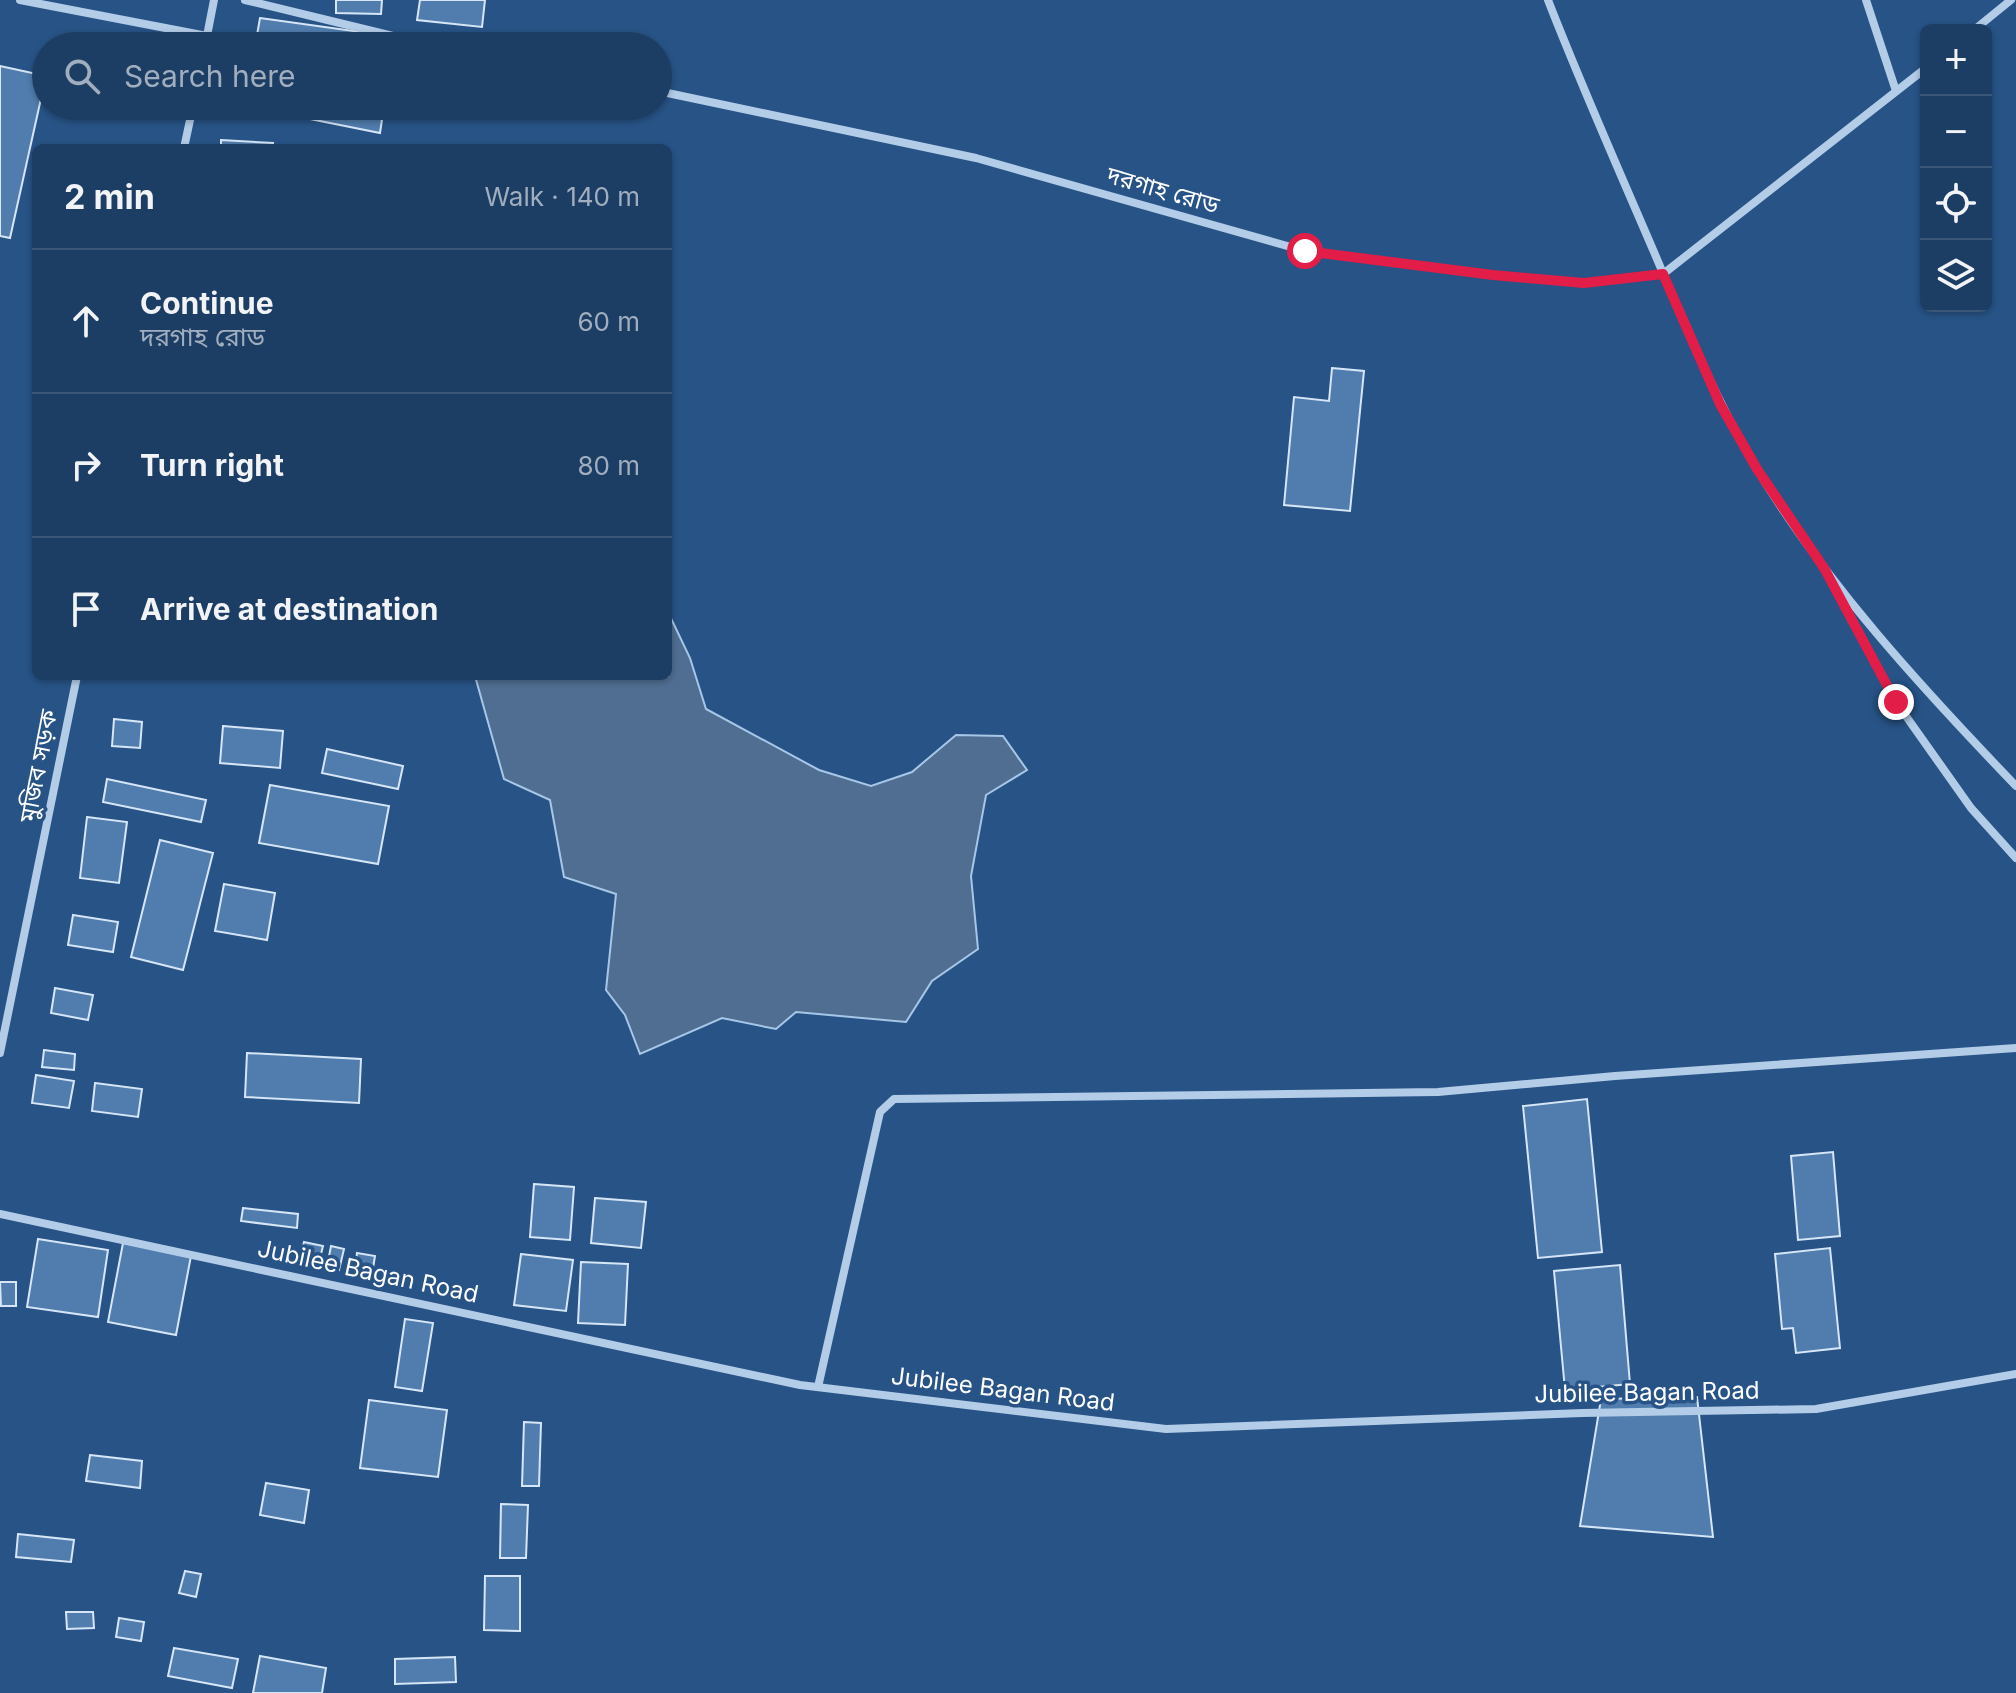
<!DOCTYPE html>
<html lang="en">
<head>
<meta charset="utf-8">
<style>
	body { margin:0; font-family:Inter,"Noto Sans Bengali",sans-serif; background:#2a496d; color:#f1f3f6 }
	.controls { position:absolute; right:24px; top:24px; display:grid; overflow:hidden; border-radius:12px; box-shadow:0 2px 6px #0004 }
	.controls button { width:72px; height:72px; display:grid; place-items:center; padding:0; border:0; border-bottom:2px solid #3b5778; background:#1d3e64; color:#f1f3f6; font:40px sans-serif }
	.stop { position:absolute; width:24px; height:24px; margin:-18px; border:6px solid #e11d48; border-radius:50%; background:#fff }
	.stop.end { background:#e11d48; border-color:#fff; box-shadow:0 2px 8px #0008 }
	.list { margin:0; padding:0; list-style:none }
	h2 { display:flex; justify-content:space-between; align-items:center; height:104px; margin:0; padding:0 32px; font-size:34px }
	h2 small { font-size:26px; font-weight:400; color:#a0aebf }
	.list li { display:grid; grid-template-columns:52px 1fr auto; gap:24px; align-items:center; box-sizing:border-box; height:144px; padding:0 32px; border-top:2px solid #3b5778 }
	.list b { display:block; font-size:30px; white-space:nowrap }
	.list p { margin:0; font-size:26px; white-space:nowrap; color:#a0aebf }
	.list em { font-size:26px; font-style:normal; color:#a0aebf }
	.icon { flex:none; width:44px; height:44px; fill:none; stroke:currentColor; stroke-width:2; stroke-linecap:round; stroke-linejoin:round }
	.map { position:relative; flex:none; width:2016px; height:1693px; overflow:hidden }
	.search { position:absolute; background:#1d3e64; box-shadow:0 2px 6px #0004; left:32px; top:32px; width:640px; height:88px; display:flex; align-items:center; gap:20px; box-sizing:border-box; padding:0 28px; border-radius:44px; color:#a0aebf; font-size:30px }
	.panel { position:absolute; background:#1d3e64; box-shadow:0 2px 6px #0004; left:32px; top:144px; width:640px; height:536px; border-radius:12px }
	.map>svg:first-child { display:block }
</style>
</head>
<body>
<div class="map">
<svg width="2016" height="1693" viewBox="0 0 2016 1693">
	<rect width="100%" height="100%" fill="#275386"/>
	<path fill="#4f6e92" stroke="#a7c7e8" stroke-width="2" d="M668 612 690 658 706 709 819 770 871 786 912 772 956 735 1003 736 1027 770 986 795 971 876 978 949 932 981 906 1022 796 1012 776 1029 722 1018 640 1054 625 1015 606 990 616 894 564 877 550 800 504 779 475 676H668Z"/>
	<path fill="#507dae" stroke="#d6e6f6" stroke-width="2" d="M336 0H382L381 14 336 13Z
		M420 0H485L482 27 417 20Z
		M260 18 397 37 395 46H255Z
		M0 66 46 76 10 238 0 236Z
		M245 106H384L380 133Z
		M221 140 273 143 272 148H221Z
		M1332 368 1364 371 1350 511 1284 505 1294 397 1329 401Z
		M114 719 142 722 140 748 112 746Z
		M223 726 283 731 280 768 220 763Z
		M327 749 403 766 398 789 322 773Z
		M107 779 206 800 201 822 103 802Z
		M270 785 389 806 378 864 259 843Z
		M87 817 127 822 119 883 80 878Z
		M160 840 213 853 183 970 131 957Z
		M224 884 275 893 267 940 215 931Z
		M73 915 118 922 113 952 68 945Z
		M55 988 93 995 88 1020 51 1013Z
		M44 1050 75 1054 74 1070 42 1067Z
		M247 1053 361 1059 359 1103 245 1097Z
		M36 1075 74 1081 69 1108 32 1103Z
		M95 1083 142 1089 138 1117 92 1111Z
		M1587 1099 1602 1252 1538 1258 1523 1106Z
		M1833 1152 1840 1236 1798 1240 1791 1156Z
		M534 1184 574 1187 570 1240 530 1237Z
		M595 1198 646 1202 641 1248 591 1243Z
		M243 1208 298 1214 297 1228 241 1221Z
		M38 1239 108 1250 98 1317 27 1307Z
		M304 1242 323 1246 319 1262 300 1258Z
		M123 1243 191 1256 176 1335 108 1322Z
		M331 1246 344 1249 339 1270 327 1267Z
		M1830 1248 1840 1348 1796 1353 1793 1328 1782 1329 1775 1254Z
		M357 1253 375 1256 372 1274 355 1271Z
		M521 1254 573 1260 566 1311 514 1305Z
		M581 1262 628 1264 625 1325 578 1323Z
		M1620 1265 1630 1384 1565 1390 1554 1271Z
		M0 1282H16V1306H1Z
		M405 1319 433 1323 422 1391 395 1387Z
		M1697 1397 1713 1537 1580 1526 1601 1399Z
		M369 1400 447 1410 438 1477 360 1468Z
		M524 1422 541 1423 539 1486H522Z
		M90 1455 142 1461 140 1488 86 1481Z
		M266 1483 309 1490 304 1523 260 1515Z
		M501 1504 528 1505 526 1558H500Z
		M18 1534 74 1540 71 1562 16 1557Z
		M185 1571 201 1574 196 1597 179 1593Z
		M485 1576H520V1631L484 1630Z
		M66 1612H93L94 1628 67 1629Z
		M119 1618 144 1622 141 1641 116 1637Z
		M174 1648 238 1659 232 1688 168 1676Z
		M260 1656 326 1668 322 1693H253Z
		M455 1657 456 1682 395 1684V1659Z"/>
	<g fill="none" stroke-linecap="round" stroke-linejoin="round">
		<path stroke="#b3cce8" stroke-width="8" d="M20 0 207 36
			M245 0 434 46
			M1548 0C1581 85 1618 168 1654 252 1685 325 1715 398 1755 466 1826 584 1921 687 2016 786
			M1866 0 1896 91
			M1974 30 2011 0
			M205 46 214 0
			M658 91 976 158 1305 251 1493 275 1584 283 1663 274 1926 68
			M184 148 193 106
			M1834 586 1896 702 1971 808 2016 858
			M0 1053 77 676
			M0 1214 800 1385 1166 1429 1582 1413 1816 1409 2016 1374
			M818 1387 880 1112 894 1099 1438 1092 1615 1076 2016 1048"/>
	</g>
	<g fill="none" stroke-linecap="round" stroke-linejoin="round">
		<path stroke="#e11d48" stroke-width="10" d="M1305 251 1493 275 1584 283 1663 274 1720 404 1757 469 1824 568 1896 702"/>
	</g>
	<g text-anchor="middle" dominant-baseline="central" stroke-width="7" stroke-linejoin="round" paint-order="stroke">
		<g font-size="24" fill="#fff" stroke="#275386">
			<text transform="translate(1163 190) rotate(16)">দরগাহ রোড</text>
			<text transform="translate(38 766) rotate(-79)">মুজিব সড়ক</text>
			<text transform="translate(368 1271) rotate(12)">Jubilee Bagan Road</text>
			<text transform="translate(1003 1389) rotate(7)">Jubilee Bagan Road</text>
			<text transform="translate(1647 1392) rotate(-1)">Jubilee Bagan Road</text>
		</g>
	</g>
</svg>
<div class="controls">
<button>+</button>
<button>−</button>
<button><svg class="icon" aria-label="locate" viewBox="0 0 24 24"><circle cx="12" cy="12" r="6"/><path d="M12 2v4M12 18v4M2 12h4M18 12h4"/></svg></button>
<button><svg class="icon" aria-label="layers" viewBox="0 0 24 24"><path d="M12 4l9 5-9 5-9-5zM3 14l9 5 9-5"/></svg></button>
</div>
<div class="stop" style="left:1305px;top:251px"></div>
<div class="stop end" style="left:1896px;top:702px"></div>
<div class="search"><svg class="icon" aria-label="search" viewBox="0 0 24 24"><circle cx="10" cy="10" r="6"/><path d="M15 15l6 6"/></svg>Search here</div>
<section class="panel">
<h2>2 min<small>Walk · 140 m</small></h2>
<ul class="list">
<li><svg class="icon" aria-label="ahead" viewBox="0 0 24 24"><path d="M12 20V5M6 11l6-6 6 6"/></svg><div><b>Continue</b><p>দরগাহ রোড</p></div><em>60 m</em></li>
<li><svg class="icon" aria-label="right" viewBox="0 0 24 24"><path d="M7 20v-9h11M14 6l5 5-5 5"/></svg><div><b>Turn right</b></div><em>80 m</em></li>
<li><svg class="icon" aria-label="arrive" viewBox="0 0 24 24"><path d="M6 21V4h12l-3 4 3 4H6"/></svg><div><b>Arrive at destination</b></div></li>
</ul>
</section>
</div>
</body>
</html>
